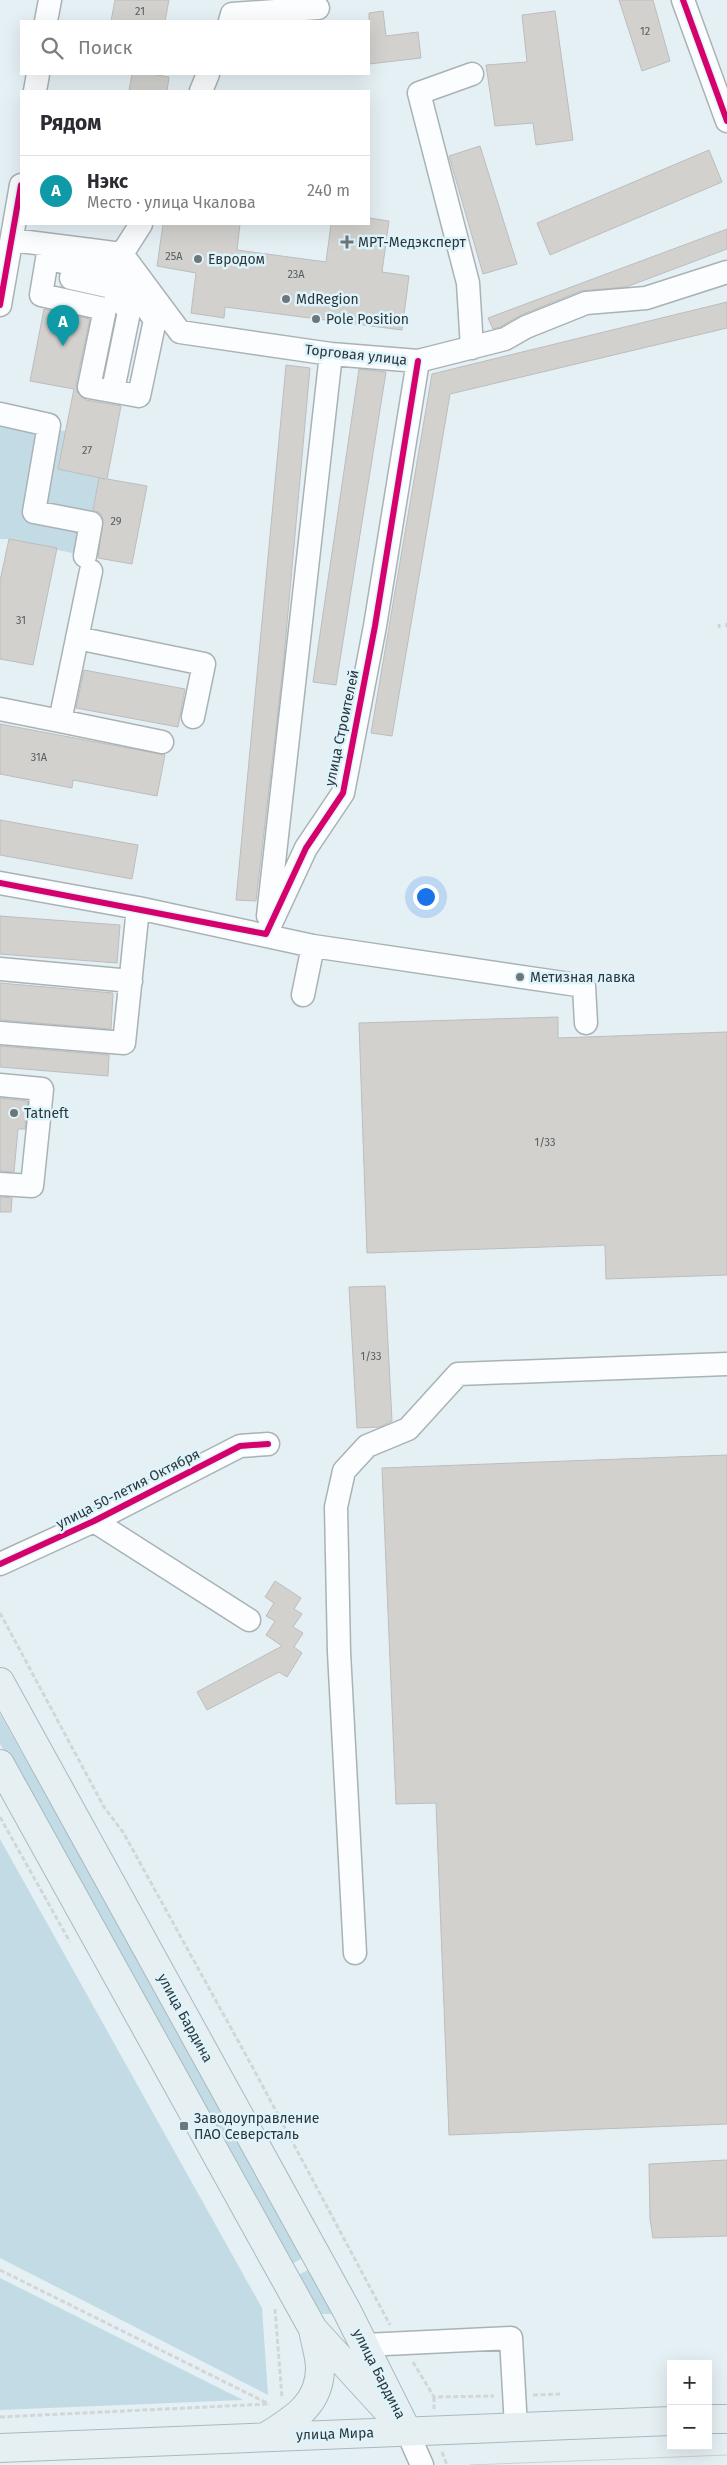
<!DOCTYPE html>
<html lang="ru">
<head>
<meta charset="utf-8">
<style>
	body { margin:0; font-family:"Fira Sans",sans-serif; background:#f2f2f3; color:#2b2b33 }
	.controls { position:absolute; right:15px; bottom:15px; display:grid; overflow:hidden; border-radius:0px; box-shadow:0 5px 20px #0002 }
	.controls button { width:45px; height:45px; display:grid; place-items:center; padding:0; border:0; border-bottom:1px solid #e1e1e2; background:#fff; color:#2b2b33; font:25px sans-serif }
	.you { position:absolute; left:425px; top:896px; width:18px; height:18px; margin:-12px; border:4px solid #fff; border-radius:50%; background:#1a73e8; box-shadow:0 0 0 8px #1a73e833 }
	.badge { display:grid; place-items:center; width:32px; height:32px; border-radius:50%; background:#ea580c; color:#fff; font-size:16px; font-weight:700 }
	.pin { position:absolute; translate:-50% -41px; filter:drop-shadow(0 1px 2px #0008) }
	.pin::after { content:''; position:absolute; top:26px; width:18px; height:15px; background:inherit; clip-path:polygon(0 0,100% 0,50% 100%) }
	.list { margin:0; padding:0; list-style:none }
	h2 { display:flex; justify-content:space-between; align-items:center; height:65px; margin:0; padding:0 20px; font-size:21px }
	h2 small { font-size:16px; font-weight:400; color:#7c7c81 }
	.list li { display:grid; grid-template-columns:32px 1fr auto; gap:15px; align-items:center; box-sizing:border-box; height:70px; padding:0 20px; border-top:1px solid #e1e1e2 }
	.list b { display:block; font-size:19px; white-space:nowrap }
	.list p { margin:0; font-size:16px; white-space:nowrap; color:#7c7c81 }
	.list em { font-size:16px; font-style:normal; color:#7c7c81 }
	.icon { flex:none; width:28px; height:28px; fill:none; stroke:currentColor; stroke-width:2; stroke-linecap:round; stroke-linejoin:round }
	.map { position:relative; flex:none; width:727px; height:2465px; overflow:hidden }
	.search { position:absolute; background:#fff; box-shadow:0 5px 20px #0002; left:20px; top:20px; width:350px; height:55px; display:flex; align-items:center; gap:12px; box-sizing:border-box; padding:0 18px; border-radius:0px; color:#7c7c81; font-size:19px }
	.panel { position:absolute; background:#fff; box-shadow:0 5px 20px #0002; left:20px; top:90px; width:350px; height:135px; border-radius:0px }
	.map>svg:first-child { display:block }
</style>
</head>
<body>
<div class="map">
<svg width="727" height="2465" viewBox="0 0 727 2465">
	<rect width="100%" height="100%" fill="#e5f0f5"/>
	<path fill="#c2dbe5" d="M0 417 46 427 31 515 88 525 81 555 9 539H0Z
		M52 429 66 431 58 469 99 478 91 520 38 509Z
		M0 1714 306 2256 292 2264 0 1744Z
		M0 1839 262 2308 268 2395 0 2258Z
		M314 2267 335 2306 332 2314H322L298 2275Z
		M0 2278 243 2400 0 2410Z"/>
	<path fill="#d2d1ce" stroke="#bcbdbd" d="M115 0H169L165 21H111Z
		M619 0H653L670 61 642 71Z
		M383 11 386 36 418 32 421 58 369 64V13Z
		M555 11 573 140 536 145 533 123 495 126 486 65 527 62 522 15Z
		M132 74H151L169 77 167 91H129Z
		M480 146 517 264 483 274 449 156Z
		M709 150 722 182 550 255 537 223Z
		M369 218 389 221 382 272 409 276 402 330 225 307 224 318 191 313 196 273 157 266 163 224H240L237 250 326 262 331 224H369Z
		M727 229V249L626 287 581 291 521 315 500 327 493 329 488 318Z
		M727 302V328L450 394 392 736 371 733 432 374Z
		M44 309 90 319 76 384 77 392 86 400 121 406 107 479 147 486 132 564 98 558 103 519 100 513 93 510 99 478 105 479 58 469 74 389 30 381Z
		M286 365 310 368 283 668 256 901 236 900Z
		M359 369 386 372 336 685 313 682Z
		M9 539 57 548 33 665 0 659V581Z
		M84 670 185 689 178 727 76 708Z
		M0 724 165 755 157 796 73 780 72 788 0 774Z
		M0 820 138 845 132 879 0 855Z
		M0 916 120 925 117 963 0 954Z
		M0 983 113 993 111 1029 0 1020Z
		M558 1017V1038L727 1032V1275L606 1279 605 1245 367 1253 359 1023Z
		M0 1046 109 1055 108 1076 0 1067Z
		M0 1098 28 1101 25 1129H18L14 1172 0 1171Z
		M0 1197 12 1198 11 1212H0Z
		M385 1286 392 1421 380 1427 357 1428 349 1287Z
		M727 1455V2124L449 2135 436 1803 396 1804 382 1468Z
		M275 1581 301 1598 294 1609 302 1614 293 1627 303 1633 294 1647 302 1653 287 1677 279 1672 207 1710 197 1692 282 1646 266 1635 275 1621 266 1616 274 1603 265 1597Z
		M727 2160V2236L653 2238 650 2219 649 2164Z"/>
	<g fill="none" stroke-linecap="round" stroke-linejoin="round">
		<defs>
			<path id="minor" d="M683 0 727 121
				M46 21 50 0
				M230 21 232 14 318 8
				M472 74 419 93 468 283 472 348
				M35 91 38 74
				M201 91 208 74
				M12 240 122 254 180 332 331 354 418 361 505 339 526 327 586 303 646 298 727 272
				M122 254 141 224
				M47 259 122 273 155 320 139 396 89 387 105 309 41 295Z
				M71 278 111 287 129 312 113 390
				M0 305 21 185
				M0 414 49 425 34 512 91 523 85 556
				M77 638 204 664 193 717
				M0 709 60 721 91 571
				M60 721 162 742
				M0 883 138 908 313 946 584 986 586 1023
				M268 916 331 354
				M266 934 306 848 343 793 375 626 418 361
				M0 969 131 981
				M303 995 313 946
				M0 1033 124 1043 138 908
				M0 1085 42 1089 32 1186 0 1184
				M94 1521 249 1620
				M0 1564 94 1521 240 1446 268 1444
				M355 1953 339 1652 336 1507 344 1471 367 1446 408 1429 458 1374 727 1364
				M365 2345 511 2338 516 2427
				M407 2431 422 2465"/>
			<path id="major" d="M0 1682 347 2311 407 2431
				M0 1764 313 2329 387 2410
				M708 2419H727
				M267 2436C294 2419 320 2404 320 2368 320 2356 315 2342 313 2329
				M0 2448 671 2421"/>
		</defs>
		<use href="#minor" stroke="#a9b2b5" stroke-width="25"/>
		<use href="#major" stroke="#a6bac1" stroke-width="30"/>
		<path stroke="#d3d6d7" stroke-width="3" stroke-dasharray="5 2.5" stroke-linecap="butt" d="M0 1613 104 1807 123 1832 253 2068 390 2325
			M0 1817 70 1942
			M0 2270 269 2404
			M275 2309 282 2398
			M413 2362 434 2397 494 2396
			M533 2395 560 2394
			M434 2397V2409
			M0 2417 268 2404
			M442 2452 447 2465"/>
		<use href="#minor" stroke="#fbfdfe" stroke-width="22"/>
		<use href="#major" stroke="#e6eff2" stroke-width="28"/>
		<path stroke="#cdd1d1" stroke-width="1" d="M470 2465 727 2455"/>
		<path stroke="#cdd1d1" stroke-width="4" stroke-dasharray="2.5 5" stroke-linecap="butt" d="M718 626 727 625"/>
		<defs>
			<path id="cycleway" d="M683 0 727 121
				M0 305 21 185
				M0 883 266 934 306 848 343 793 375 626 418 361
				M0 1564 94 1521 240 1446 268 1444"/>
		</defs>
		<use href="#cycleway" stroke="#def4fc" stroke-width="9"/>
		<use href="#cycleway" stroke="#d6006c" stroke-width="6"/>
	</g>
	<g fill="#6d777b" stroke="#def4fc" stroke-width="2">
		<path d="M344.5 234.5h5v5h5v5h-5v5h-5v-5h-5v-5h5z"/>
		<circle cx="198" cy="259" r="5"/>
		<circle cx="286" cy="299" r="5"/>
		<circle cx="316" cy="319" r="5"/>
		<circle cx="520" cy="977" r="5"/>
		<circle cx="14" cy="1113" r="5"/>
		<rect x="179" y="2121" width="10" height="10" rx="2.5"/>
	</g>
	<g text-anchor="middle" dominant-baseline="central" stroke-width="5" stroke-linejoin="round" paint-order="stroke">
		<g font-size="11" fill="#565d5e">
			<text x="140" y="11">21</text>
			<text x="645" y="31">12</text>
			<text x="174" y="256">25А</text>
			<text x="296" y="274">23А</text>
			<text x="87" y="450">27</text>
			<text x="116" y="521">29</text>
			<text x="21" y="620">31</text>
			<text x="39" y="757">31А</text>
			<text x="545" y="1142">1/33</text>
			<text x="371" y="1356">1/33</text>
		</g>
		<g font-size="14" fill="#2d3639" stroke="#def4fc" text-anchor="start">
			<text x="358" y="242">МРТ-Медэксперт</text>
			<text x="208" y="259">Евродом</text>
			<text x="296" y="299">MdRegion</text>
			<text x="326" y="319">Pole Position</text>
			<text x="530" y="977">Метизная лавка</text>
			<text x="24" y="1113">Tatneft</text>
			<text x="194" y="2118">Заводоуправление<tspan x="194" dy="16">ПАО Северсталь</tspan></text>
		</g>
		<g font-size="14" fill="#2d3639" stroke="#def4fc">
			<text transform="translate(356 355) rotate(6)">Торговая улица</text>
			<text transform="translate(342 728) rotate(-78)">улица Строителей</text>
			<text transform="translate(128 1489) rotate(-27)">улица 50-летия Октября</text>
			<text transform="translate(185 2018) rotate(61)">улица Бардина</text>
			<text transform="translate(379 2374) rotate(63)">улица Бардина</text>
			<text transform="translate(335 2434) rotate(-2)">улица Мира</text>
		</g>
	</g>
</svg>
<div class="controls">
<button>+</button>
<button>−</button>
</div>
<div class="you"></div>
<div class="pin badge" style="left:63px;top:346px;background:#0f9aa8">A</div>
<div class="search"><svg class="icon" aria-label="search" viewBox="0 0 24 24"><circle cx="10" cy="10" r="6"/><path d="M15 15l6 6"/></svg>Поиск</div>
<section class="panel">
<h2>Рядом<small></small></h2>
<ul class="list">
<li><span class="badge" style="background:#0f9aa8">A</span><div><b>Нэкс</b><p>Место · улица Чкалова</p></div><em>240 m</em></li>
</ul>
</section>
</div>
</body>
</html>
